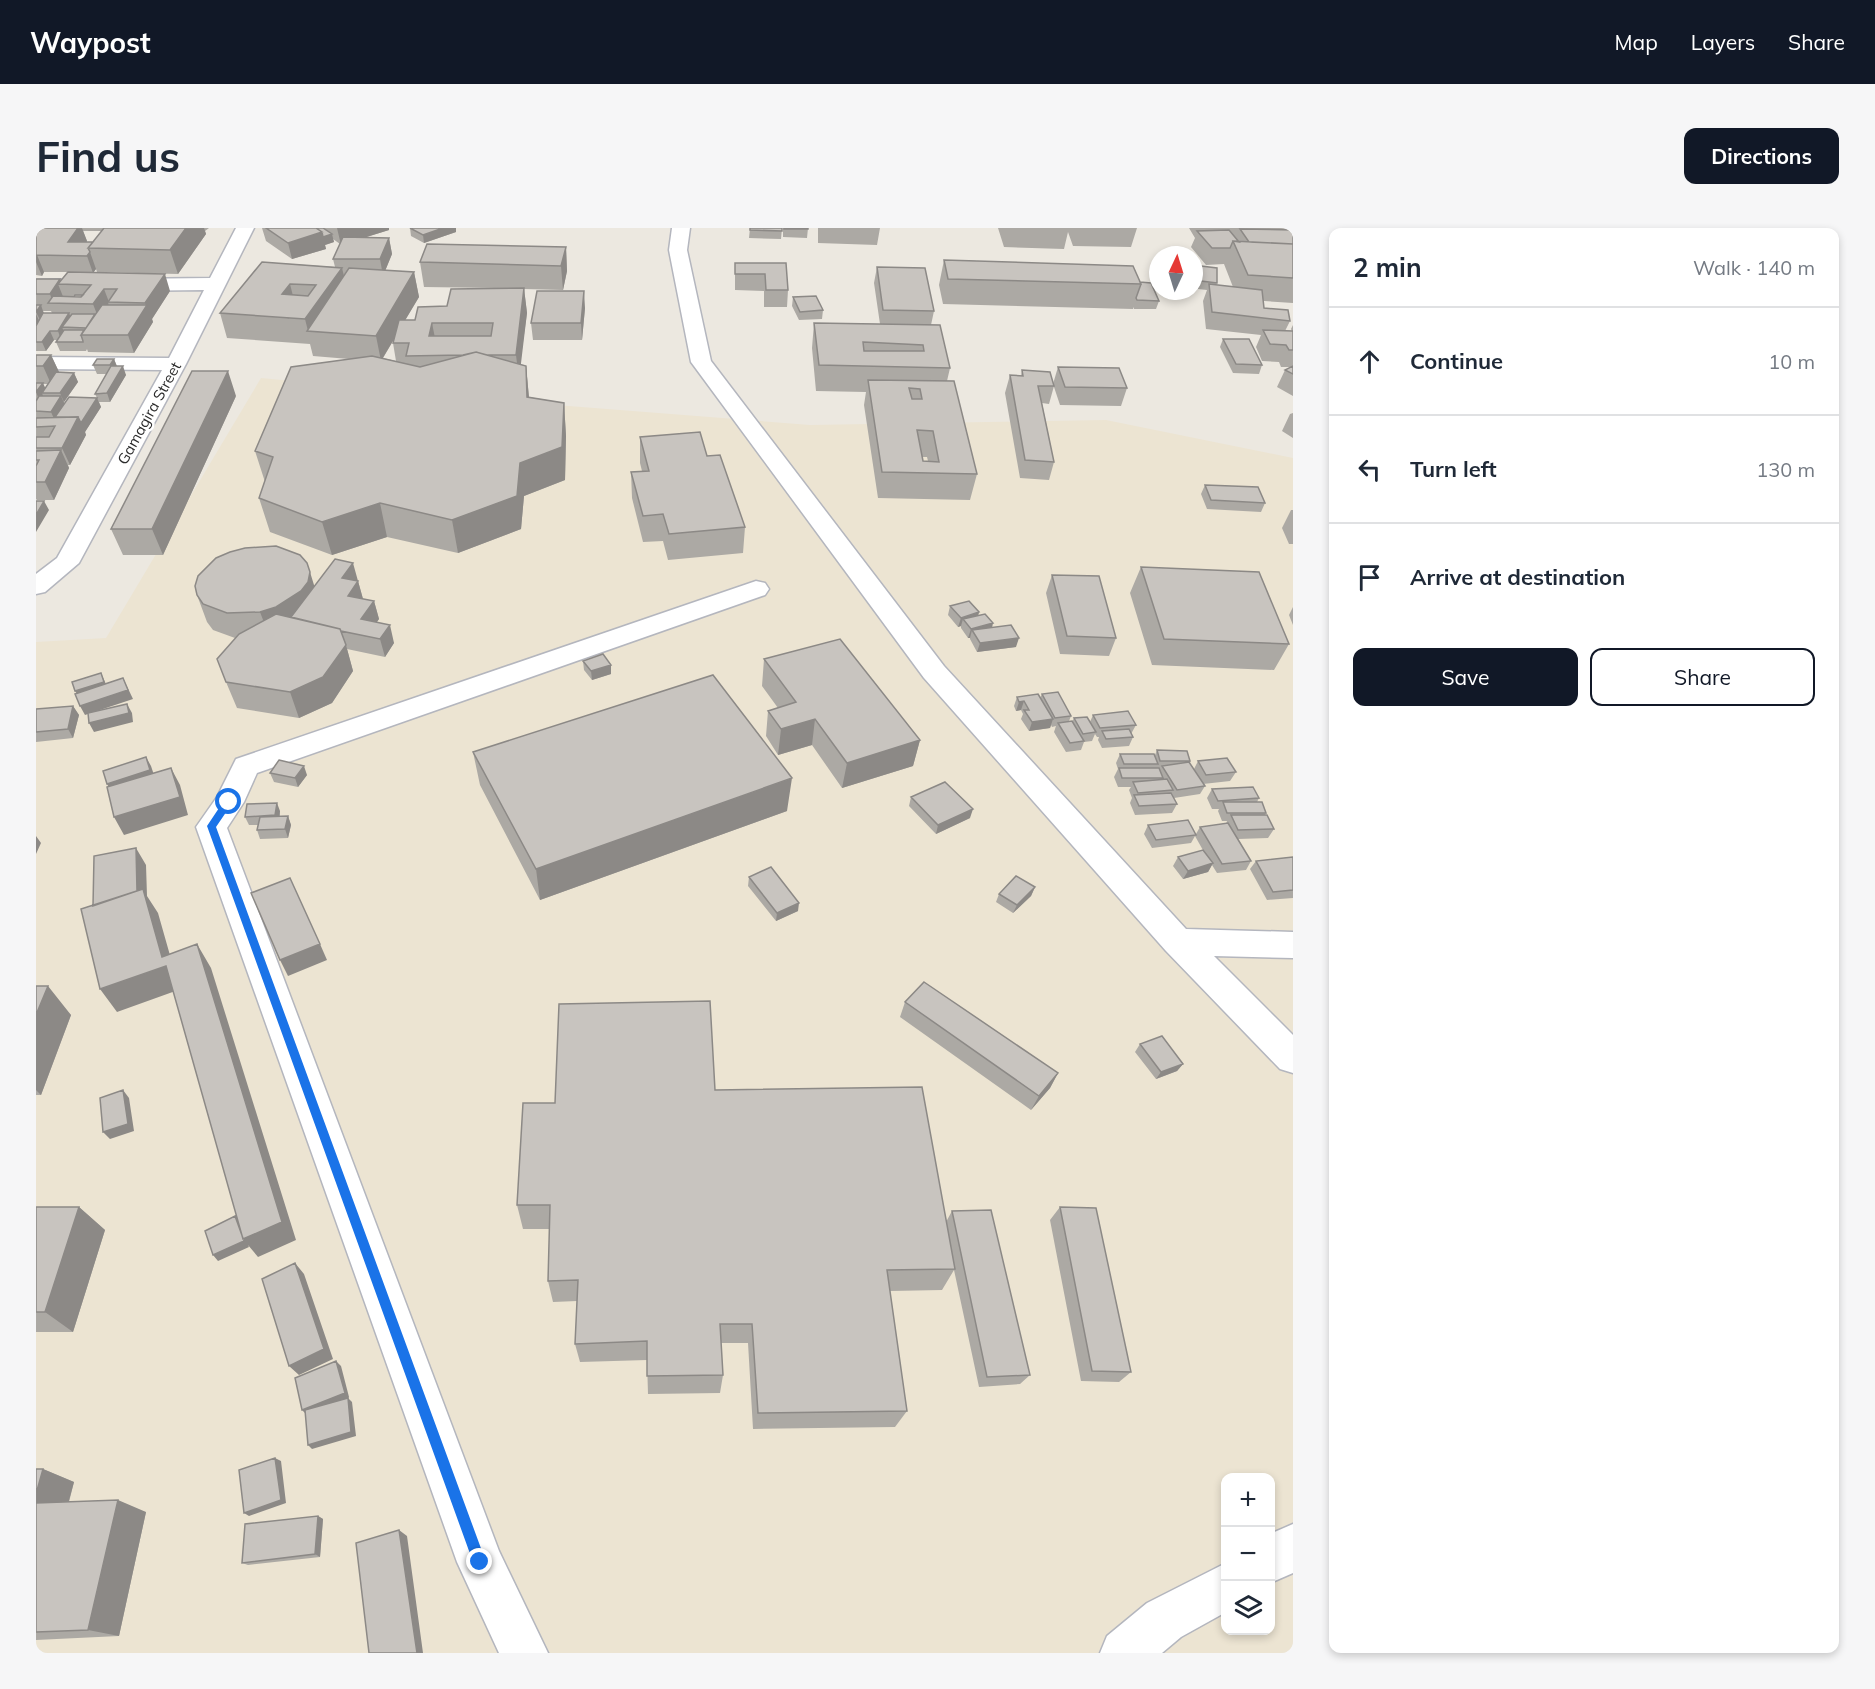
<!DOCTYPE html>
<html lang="en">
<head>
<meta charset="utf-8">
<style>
	body { margin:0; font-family:Mulish,sans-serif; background:#f6f6f7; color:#1f2937 }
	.controls { position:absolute; right:18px; bottom:18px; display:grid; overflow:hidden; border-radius:12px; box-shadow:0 3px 9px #0003 }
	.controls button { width:54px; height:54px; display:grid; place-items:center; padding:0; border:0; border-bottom:2px solid #e0e1e3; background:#fff; color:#1f2937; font:30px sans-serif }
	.compass { position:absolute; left:1113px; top:18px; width:54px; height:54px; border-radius:50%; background:#fff; box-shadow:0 3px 9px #0003; rotate:4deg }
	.stop { position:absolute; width:18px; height:18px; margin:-14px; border:4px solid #1a73e8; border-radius:50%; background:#fff }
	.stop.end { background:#1a73e8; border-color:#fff; box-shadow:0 2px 6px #0008 }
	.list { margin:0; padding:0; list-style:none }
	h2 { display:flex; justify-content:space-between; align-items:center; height:78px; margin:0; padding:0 24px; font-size:26px }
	h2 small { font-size:20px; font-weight:400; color:#747a83 }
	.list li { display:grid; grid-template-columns:39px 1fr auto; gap:18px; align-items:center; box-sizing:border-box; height:108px; padding:0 24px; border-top:2px solid #e0e1e3 }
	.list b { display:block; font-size:22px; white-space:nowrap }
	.list em { font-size:20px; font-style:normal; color:#747a83 }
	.actions { display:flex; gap:12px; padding:18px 24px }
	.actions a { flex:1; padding:14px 0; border:2px solid #111827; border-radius:12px; text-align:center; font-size:21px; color:#111827 }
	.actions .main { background:#111827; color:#fff }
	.icon { flex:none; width:33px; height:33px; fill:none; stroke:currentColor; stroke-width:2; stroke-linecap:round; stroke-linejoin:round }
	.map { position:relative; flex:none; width:1257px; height:1425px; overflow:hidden; border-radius:12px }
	header { display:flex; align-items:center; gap:36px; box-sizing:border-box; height:84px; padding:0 30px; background:#111827; color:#fff }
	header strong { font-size:28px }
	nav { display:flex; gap:33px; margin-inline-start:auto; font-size:21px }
	.intro { display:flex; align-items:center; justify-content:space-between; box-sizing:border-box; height:144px; padding:0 36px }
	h1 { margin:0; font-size:42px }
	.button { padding:15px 27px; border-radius:12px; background:#111827; color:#fff; font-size:21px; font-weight:700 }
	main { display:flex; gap:36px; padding:0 36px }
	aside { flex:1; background:#fff; border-radius:12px; box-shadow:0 3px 9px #0003 }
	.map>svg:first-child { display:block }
</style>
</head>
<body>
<header>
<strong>Waypost</strong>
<nav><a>Map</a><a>Layers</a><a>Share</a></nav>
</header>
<div class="intro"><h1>Find us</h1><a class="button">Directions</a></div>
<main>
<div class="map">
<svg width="1257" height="1425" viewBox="0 0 1257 1425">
	<rect width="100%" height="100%" fill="#ece8e0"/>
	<path fill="#ece4d2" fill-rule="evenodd" d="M225 150 432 170 774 197 1070 192 1257 230V1425H0V414L70 410ZM1190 1250H1234V1402H1190Z"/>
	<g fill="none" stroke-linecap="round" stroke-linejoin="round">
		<defs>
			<path id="minor" d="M200 0H218L150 136 43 335 9 364 0 366V346L21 330 126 142 0 141V129L133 130 168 62 0 64V52L174 50Z
				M636 0H654L651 22 675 133 908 438 1150 701 1257 704V730L1178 728 1257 807V845L1244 841 1130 723 888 450 658 138 655 134 633 22Z
				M720 353 729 355 733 361 729 367 221 545 208 574 191 600 463 1323 512 1425H463L421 1334 160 599 181 569 200 531Z
				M1257 1296V1345L1234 1355V1306Z
				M1190 1335V1384L1145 1409 1126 1425H1064L1071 1408 1111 1375Z"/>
		</defs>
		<use href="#minor" stroke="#b4b6be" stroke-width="3"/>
		<use href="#minor" fill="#fff" fill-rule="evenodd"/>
	</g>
	<path fill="#aca9a4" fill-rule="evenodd" d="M0 0H173L169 3 170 6 142 46 61 44 60 41 57 45 134 63 116 91 117 94 98 125 52 124 51 121 50 123H24L20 114 22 112H18L10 123H0V51H24L25 53 31 44H8L6 48 0 47ZM47 3H66L57 14H51V13ZM7 83H15L16 85H8Z
		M226 0H353V2L327 10H353L356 26 349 43 378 44 383 69 369 92H379L458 60 388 59 384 34 530 19 531 43 527 62 488 61 491 85 484 136 490 138 493 169 528 175 530 208 529 252 488 268 485 301 422 325 351 309 296 327 234 304 223 270 229 254 219 223 313 131 277 128 274 116 191 110 184 85 226 34 299 39 297 31 304 16 297 11 298 14 289 17 290 21 256 31 230 13ZM357 113V115L360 133 347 130Z
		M374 0H420V4L388 15 375 8Z
		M714 0H746L745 11 713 10Z
		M747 0H772L771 10 747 9Z
		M782 0H844L841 17 782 15Z
		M962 0H1101L1095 19 1037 18 1032 4 1028 21 968 19Z
		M1153 0H1257V75L1228 73V80L1254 93 1249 103H1256L1255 101 1257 97V168L1241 159 1249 142 1254 139H1245L1243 134 1226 133 1220 119 1225 107 1170 101 1167 73 1171 62 1162 61V46L1165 38 1181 55 1180 57 1197 59 1188 36 1170 37 1155 19 1159 10Z
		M908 32 1104 54 1123 73 1120 81H1098L1097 79V81L907 76 903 57Z
		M699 35H750L752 62 751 79H728V63L699 62Z
		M841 39 898 83 895 97 914 140 911 153 941 246 934 272 842 270 828 177 830 164 780 163 776 120 778 95 844 96 838 55ZM886 229H891L892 233H887Z
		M757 69 787 82 786 91 763 92 756 78Z
		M549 80 546 112H497L495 95Z
		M1187 111 1226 137 1223 146 1197 145 1184 119Z
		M0 127H15L23 144 38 145 42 154 28 174V176L61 170 59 166 71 146H61L57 137 78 131 81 138 90 147 74 174H63L65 179 49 204 50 207 34 237H32L33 240 18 272H1L0 271ZM7 156H12L9 160Z
		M1022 139 1091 160 1085 178 1024 177 1017 156 1018 158 1013 176 1006 175 1018 234 1013 252 984 250 969 165 974 147 985 148 986 142 1017 156Z
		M200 168 127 327H87L75 301Z
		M1257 185V210L1246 203 1254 186Z
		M604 209 671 228 709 299 707 325 632 332 627 313 607 314 596 270 595 244 606 243 604 235Z
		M1169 257 1229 275 1225 284 1171 281 1165 266Z
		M1255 282H1257V316H1253L1246 300Z
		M1105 339 1253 416 1238 442 1116 437 1094 365Z
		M1016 347 1080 410 1073 428 1024 426 1010 365Z
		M322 353 327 371 338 373 343 391 341 394 358 415 349 429 311 421 317 443 296 475 263 490 201 480 190 454 199 410 177 402 171 394 161 367 278 359Z
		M914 378 943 384 942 387 980 419 941 424 934 411V410H932L925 400V398L922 399 912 387Z
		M1257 379V397L1253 387Z
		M728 431 884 512 877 538 806 560 776 517 742 527 730 508 732 483 742 480 726 458Z
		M547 433 575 446 556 452 548 442Z
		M1006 466 1035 488 1033 493 1036 494 1038 490 1054 494 1057 487 1100 497 1095 506 1097 509 1093 518 1066 520 1062 512 1063 509H1061L1059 506 1056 513 1048 514 1045 522 1030 524 1018 504 1020 498 1016 499 1015 497 1014 500 993 503 985 491 987 486 985 482 980 483 978 478 981 469 1004 470Z
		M37 478 43 487 37 510 0 514V481Z
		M1121 522 1154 533 1153 534 1158 541 1162 533 1200 544 1194 553 1167 556 1169 558 1164 566 1138 570 1141 576 1136 585 1099 587 1094 575 1096 570 1093 562 1095 559H1082L1078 549 1082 541 1080 535 1084 526 1119 527Z
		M437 524 751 583 504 672 444 557Z
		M234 545 271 547 262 559 238 554Z
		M1176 561 1223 570 1221 574 1230 585 1229 587 1238 601 1232 610 1202 611 1215 633 1210 642 1181 645 1176 637 1172 644 1147 651 1137 638 1142 629 1168 624 1159 608 1155 615 1116 620 1108 606 1112 597 1160 606 1164 599 1190 596 1191 593H1186L1182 583 1183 581H1176L1171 570Z
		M875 569 934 590 900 606 873 578Z
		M244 583V588H252L255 597 252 610 224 611 221 602 222 597H213L209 589Z
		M1257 629V670L1231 672 1214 641 1220 633Z
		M713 649 762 683 740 693 712 658Z
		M999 659 995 668 977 685 960 674 963 666Z
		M0 758 35 787 5 867H0Z
		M869 774 1022 845 1014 860 995 882 864 789Z
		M1104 816 1147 836 1141 843 1120 851 1099 824Z
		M679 862 910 994 916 983 994 1147 984 1156 943 1159 918 1042 906 1062 854 1063 871 1183 859 1199 717 1201 712 1115H685L687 1147 684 1165 612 1166 611 1132 544 1134 539 1116 541 1073 517 1074 512 1053 514 1001H487L481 977 519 875Z
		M0 979H43L69 1002 37 1104H0Z
		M1024 979 1095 1144 1083 1154 1045 1153 1014 992Z
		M0 1241H7L38 1254 33 1274 110 1284 83 1408 0 1412Z
		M282 1288 287 1291 284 1329 212 1337 206 1335Z"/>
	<path fill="#8c8986" d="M42 0H46L51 13 40 28 32 14Z
		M150 0H168L170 6 142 46 134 22Z
		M301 0H353V2L305 17Z
		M407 0H420V4L388 15 387 7Z
		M286 4 296 6 298 14 289 17 290 21 256 31 252 15Z
		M353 10 356 26 347 48 344 31Z
		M530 19 531 43 527 62 525 38Z
		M54 24 60 41 57 45 51 28Z
		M1 27 8 44 6 48 0 34V29Z
		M306 40 312 64 272 103 269 91Z
		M378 44 383 69 345 133 340 108Z
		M129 46 134 63 116 91 117 94 98 125 92 107 110 78 109 75Z
		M24 51 26 56H22L28 71 17 75 14 66Z
		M254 56 260 80 252 91 246 66Z
		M488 60 491 85 483 152 480 127Z
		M68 61 73 74H72L73 79 62 89 57 76Z
		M548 63 549 80 546 112 545 95Z
		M5 77 8 86 4 92 0 84Z
		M33 85 36 93 26 99 29 106 25 112 22 103Z
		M0 86 5 97 0 104Z
		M396 95 401 120 393 108Z
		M14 103 18 112 10 123 6 114Z
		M15 127 23 144 15 156 7 138Z
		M78 131 81 139 78 146 74 137Z
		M87 138 90 147 74 174 71 165Z
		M490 138 493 170 491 169Z
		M192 143 200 168 127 327 116 301Z
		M38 145 42 154 28 174 24 165Z
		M7 155 11 164 6 165 7 168 4 174 0 164Z
		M25 168 29 177 19 193 15 184Z
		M61 170 65 179 49 204 50 207 34 237 26 220 42 189Z
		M528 175 530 208 529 252 488 268 485 301 422 325 416 292 484 235Z
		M25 222 33 240 18 272 9 254Z
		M8 273 13 282 0 304V287Z
		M344 275 351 309 296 327 286 294Z
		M317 335 322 353 311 368 306 350Z
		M274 344 282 370 234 410 224 384Z
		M322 353 327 371 312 368Z
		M338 373 343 391 330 409 325 391Z
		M943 384 941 393 927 391 925 398 922 399 925 390Z
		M957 395 955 405 936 402 934 410H932L935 401Z
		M354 397 358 415 349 429 344 411Z
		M983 410 980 419 941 424 944 415Z
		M310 417 317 443 296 475 263 490 254 464Z
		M575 437V446L556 452 555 443Z
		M65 445 73 463 45 472 39 463Z
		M87 450 97 471 49 487 44 478Z
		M988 473 985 482 980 483 983 474Z
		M91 476 96 485 97 494 58 504 53 495Z
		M37 478 43 487 37 510 32 501Z
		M779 491 776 517 742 527 745 501Z
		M1017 491 1014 500 993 503 996 494Z
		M884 512 877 538 806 560 811 535Z
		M110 529 115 538 119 550 76 565 71 556Z
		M268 538 271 547 262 559 259 550Z
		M135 540 144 557 152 587 88 607 78 589Z
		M756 550 751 583 504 672 500 641Z
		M241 575 244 583 242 596 239 587Z
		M937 581 934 590 900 606 902 597Z
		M252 588 255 597 252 610 249 601Z
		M0 608 5 615 0 626Z
		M100 620 110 637 111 668 122 685 141 752 126 729 68 696Z
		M1177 635 1172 644 1147 651 1152 643Z
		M999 659 995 668 977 685 981 677Z
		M763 675 762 683 740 693 741 685Z
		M161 716 175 740 260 1012 222 1029 212 1017 213 1019 182 1033 177 1027 199 988 205 995Z
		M284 716 291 732 252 748 244 732Z
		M130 738 145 761 81 784 64 761Z
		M12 758 35 787 5 867 0 862V787Z
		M1147 836 1141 843 1120 851 1125 844Z
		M1022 845 1014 860 995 882 1003 868Z
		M87 862 93 870 98 903 74 911 67 904Z
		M43 979 69 1002 37 1104 9 1084Z
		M259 1035 268 1046 297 1131 263 1147 253 1138Z
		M300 1133 305 1138 313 1169 312 1170 316 1174 320 1208 276 1221 272 1217 271 1187 266 1182Z
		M239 1230 245 1233 250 1275 213 1288 208 1285Z
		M7 1241 38 1254 29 1287 0 1276V1266Z
		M82 1272 110 1284 83 1408 52 1402Z
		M282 1288 287 1291 284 1329 279 1326Z
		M363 1302 371 1308 387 1425H381Z"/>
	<path fill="#c8c4bf" stroke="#8c8986" stroke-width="1.5" fill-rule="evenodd" d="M0 0H42L32 14H57L52 20 54 24 51 28 1 27 0 29Z
		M68 0H150L134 22 52 20Z
		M230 0H280L286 4 252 15Z
		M280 0H287L296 6 287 9 286 4Z
		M374 0H407L387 7Z
		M714 0H746V3L714 2Z
		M748 0H772V1H748Z
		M1204 1 1257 2V16L1213 14Z
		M1193 2 1203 14 1197 13 1194 20H1176L1161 3Z
		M307 9 353 10 344 31H297Z
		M1197 13 1257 16V50L1212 47Z
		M391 16 530 19 525 38 384 34Z
		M908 32 1097 38 1105 56 912 51Z
		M226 34 306 40 269 91 184 85ZM254 56 280 57 272 68 246 66Z
		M699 35H750L752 62H730L729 46H699Z
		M1165 38 1181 40V55L1165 53Z
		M841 39 889 40 898 83 847 82Z
		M313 40 378 44 340 108 271 103Z
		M32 44 129 46 109 75 72 74 81 61H68L57 76 12 75 17 68 45 69 55 57 22 56Z
		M0 51H24L14 66H0Z
		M1104 54 1115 55 1123 73 1101 72 1100 70 1105 56Z
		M1173 56 1226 62 1228 80 1252 82 1254 93 1176 84Z
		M488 60 480 127H451L440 124 427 127 370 128 373 115H357L363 92H379L382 79 411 78 415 61ZM396 95H457L455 108H393Z
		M501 63H548L545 95H495Z
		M39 67H47L45 69H38Z
		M780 68 787 82 764 84 757 69Z
		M0 77H5L0 84Z
		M66 77H111L92 107H45Z
		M7 85H33L22 103H14L6 114H0V98Z
		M36 86H59L50 100 26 99Z
		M778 95 904 97 914 140 783 137ZM827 114 887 117 888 123H828Z
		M28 102H48L45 107 47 113V114H20Z
		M1227 102 1257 103V122H1253L1250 117 1234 116Z
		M1187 111H1213L1226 137 1200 136Z
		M440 124 490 138 491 169 528 175 526 219 484 235 481 268 416 292 344 275 286 294 223 270 237 229 219 223 255 139 336 128 384 139Z
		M0 127H15L7 138H0Z
		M61 131H78L74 137H57Z
		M75 138H87L71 165 59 166Z
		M1257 138V146L1249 142Z
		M1022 139 1083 140 1091 160 1029 159Z
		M986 142 1014 144 1018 158H1002L1018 234 989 232 974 147 987 148Z
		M156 143H192L116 301H75Z
		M20 144 38 145 24 165H6Z
		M832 152 918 153 941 246 846 244ZM873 160 884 161 886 171H876ZM881 202 897 203 903 234 887 233Z
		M0 155H7L0 164Z
		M3 168H25L15 184 0 183V173Z
		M33 169 61 170 45 195 42 189H19Z
		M42 189 26 220H0V209H13L19 198 0 199V190Z
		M664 204 671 228 684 227 709 299 633 306 627 286 607 288 595 244 613 243 604 209Z
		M25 222 9 254H0V238L3 232H0V223Z
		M1169 257 1222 259 1229 275 1175 272Z
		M0 273H8L0 287Z
		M240 318 264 327 271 335 274 344 272 354 265 363 240 379 224 384 191 385 167 376 161 367 159 358 162 348 180 330 194 324 209 320Z
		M299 331 317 335 306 350 322 353 312 368 338 373 325 391 354 397 344 411 305 403 304 401 255 389Z
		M1105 339 1223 344 1253 416 1128 411Z
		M1016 347 1063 348 1080 410 1031 408Z
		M933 373 943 384 925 390 914 378Z
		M240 386 304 401 310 417 287 449 254 464 190 454 181 431 203 406Z
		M949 386 957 395 935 401 927 391Z
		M975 397 983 410 944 415 936 402Z
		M804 411 884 512 811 535 779 491 745 501 732 483 760 474 728 431Z
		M567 426 575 437 555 443 547 433Z
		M65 445 68 454 39 463 36 454Z
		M677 447 756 550 500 641 437 524Z
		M87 450 92 462 44 478 39 466Z
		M1022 464 1035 488 1019 490 1006 466Z
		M1002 466 1017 491 996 494 988 482H993L988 473 983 474 981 469Z
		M91 476 93 485 53 495 52 485Z
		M37 478 32 501 0 504V481Z
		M1092 483 1100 497 1064 500 1057 487Z
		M1051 489 1060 504 1047 506 1038 490Z
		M1036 493 1048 513 1034 515 1022 495Z
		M1093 501 1097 509 1070 511 1066 503Z
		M1121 522 1151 523 1154 533H1124Z
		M1084 526H1118L1122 536H1088Z
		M110 529 114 542 71 556 67 543Z
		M1191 530 1200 544 1170 547 1162 533Z
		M243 532 268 538 259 550 234 545Z
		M1153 534 1169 558 1141 562 1126 538Z
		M135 540 144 569 78 589 71 559Z
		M1083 540H1123L1127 550H1086Z
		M1131 551 1137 562 1102 565 1097 554Z
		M909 554 937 581 902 597 875 569Z
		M1217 559 1223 570 1182 573 1176 561Z
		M1135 565 1141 576 1103 578 1098 567Z
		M1187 574H1226L1230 585H1191Z
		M241 575 239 587 209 589 211 576Z
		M1195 587H1231L1238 601 1202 602Z
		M252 588 249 601 221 602 224 589Z
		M1152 592 1160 607 1120 612 1112 597Z
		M1192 595 1215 633 1186 636 1164 599Z
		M100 620 101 663 57 678 58 628Z
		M1167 622 1177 635 1152 643 1142 629Z
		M1257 629V662L1237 664 1220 633Z
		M735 639 763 675 741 685 713 649Z
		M980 648 999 659 981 677 963 666Z
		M254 650 284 716 244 732 215 665Z
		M107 661 126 729 161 716 246 994 207 1011 130 738 64 761 45 681Z
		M888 754 1022 845 1003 868 869 774Z
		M0 758H12L0 787Z
		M674 773 679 862 886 859 919 1041 851 1042 871 1183 722 1185 716 1096H684L687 1147 611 1148V1113L539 1116 542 1052 512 1053 514 977H481L487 875H519L523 776Z
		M1126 808 1147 836 1125 844 1104 816Z
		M87 862 92 896 67 904 64 870Z
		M0 979H43L9 1084H0Z
		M1024 979 1060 980 1095 1144 1056 1143Z
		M955 982 994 1147 951 1149 916 983Z
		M199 988 208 1013 177 1027 169 1003Z
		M259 1035 288 1121 253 1138 226 1051Z
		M300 1133 309 1165 266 1182 259 1150Z
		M312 1170 315 1204 272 1217 269 1182Z
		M239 1230 245 1272 208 1285 203 1242Z
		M0 1241H7L0 1266Z
		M82 1272 52 1402 0 1404V1275Z
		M282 1288 279 1326 206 1335 209 1296Z
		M363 1302 381 1425H333L320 1315Z"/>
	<path fill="#1a73e8" d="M193 570 197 574 180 599 450 1334 448 1339 444 1341 439 1339 437 1334 171 598 189 571Z"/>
	<g text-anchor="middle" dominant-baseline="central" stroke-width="5" stroke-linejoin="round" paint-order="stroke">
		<g font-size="15" fill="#2c2c2c" stroke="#fff">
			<text transform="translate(113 185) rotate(-61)">Gamagira Street</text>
		</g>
	</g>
</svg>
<div class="controls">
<button>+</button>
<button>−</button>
<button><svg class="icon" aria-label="layers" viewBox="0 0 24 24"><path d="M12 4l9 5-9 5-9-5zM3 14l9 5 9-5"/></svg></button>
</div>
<svg class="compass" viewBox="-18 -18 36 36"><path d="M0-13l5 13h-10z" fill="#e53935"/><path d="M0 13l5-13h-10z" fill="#747a83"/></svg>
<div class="stop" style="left:193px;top:574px"></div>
<div class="stop end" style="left:444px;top:1334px"></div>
</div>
<aside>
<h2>2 min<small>Walk · 140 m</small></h2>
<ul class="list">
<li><svg class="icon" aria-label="ahead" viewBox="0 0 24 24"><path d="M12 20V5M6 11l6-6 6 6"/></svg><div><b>Continue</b></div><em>10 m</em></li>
<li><svg class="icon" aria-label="left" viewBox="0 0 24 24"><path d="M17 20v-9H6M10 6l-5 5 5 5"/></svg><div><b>Turn left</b></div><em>130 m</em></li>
<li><svg class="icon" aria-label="arrive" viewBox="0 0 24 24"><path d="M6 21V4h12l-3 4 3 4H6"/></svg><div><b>Arrive at destination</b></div></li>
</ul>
<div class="actions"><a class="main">Save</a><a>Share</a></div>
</aside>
</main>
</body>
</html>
